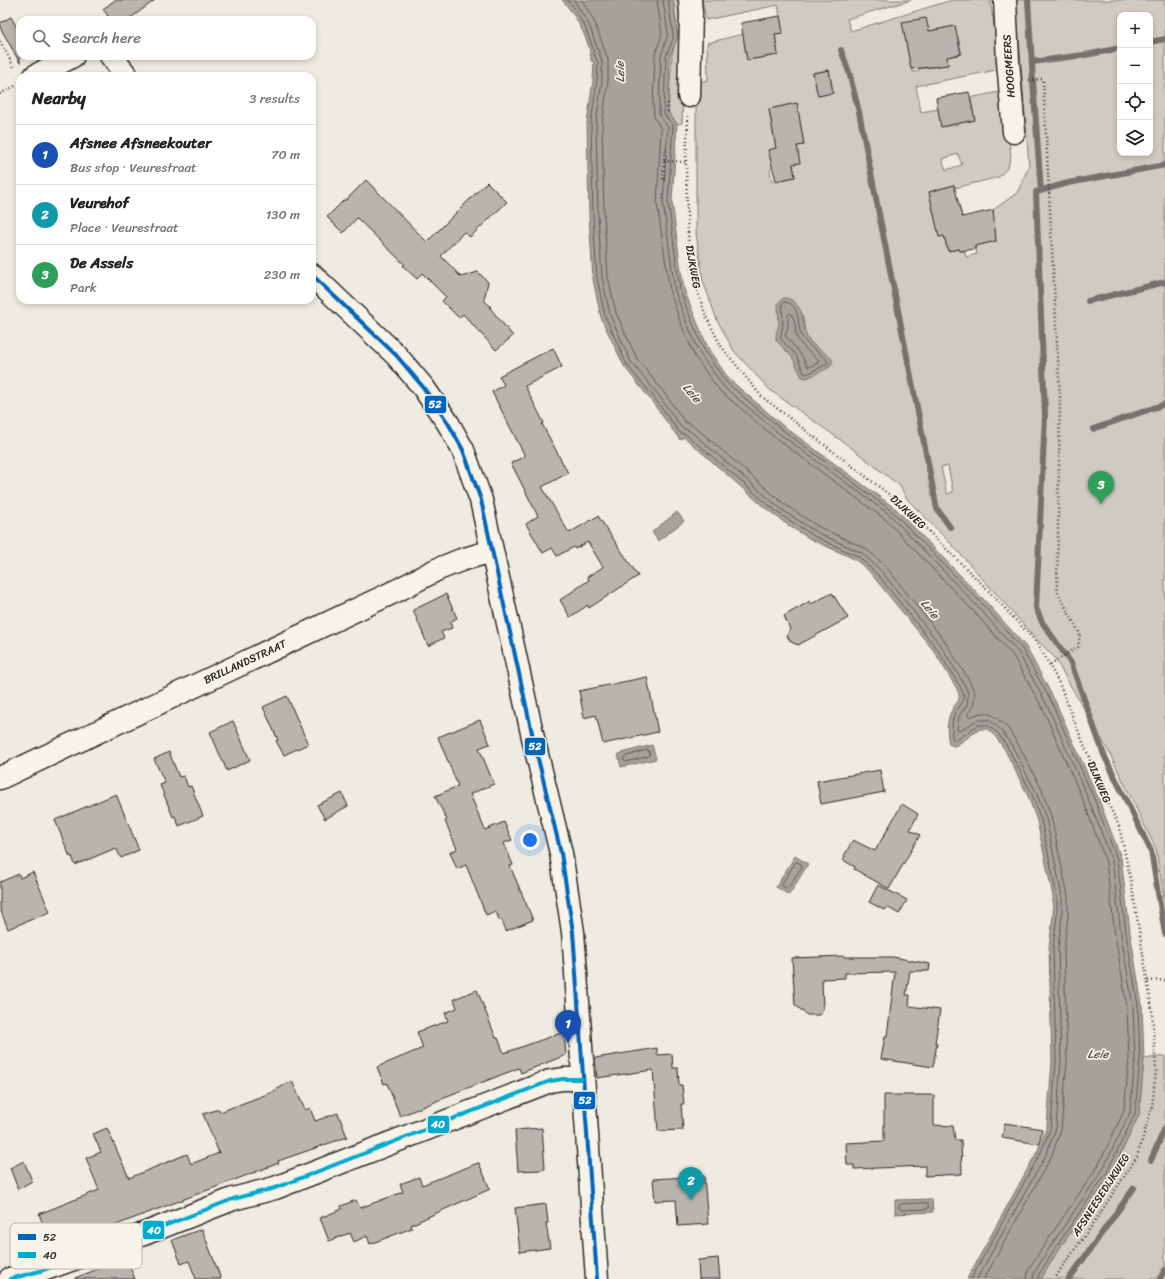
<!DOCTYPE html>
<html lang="en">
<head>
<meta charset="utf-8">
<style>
	body { margin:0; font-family:Sriracha,sans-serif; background:#f2f2f2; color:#222 }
	.controls { position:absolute; right:12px; top:12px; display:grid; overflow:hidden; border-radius:8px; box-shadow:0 2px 6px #0003 }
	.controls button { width:36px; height:36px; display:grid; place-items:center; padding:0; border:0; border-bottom:1px solid #e0e0e0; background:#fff; color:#222; font:20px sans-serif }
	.you { position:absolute; left:530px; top:840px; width:14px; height:14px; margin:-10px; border:3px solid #fff; border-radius:50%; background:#1a73e8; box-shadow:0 0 0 6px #1a73e833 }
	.badge { display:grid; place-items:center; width:26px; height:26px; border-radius:50%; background:#2563eb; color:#fff; font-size:13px; font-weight:700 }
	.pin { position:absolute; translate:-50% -33px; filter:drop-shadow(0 1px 2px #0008) }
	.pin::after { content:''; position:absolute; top:21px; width:14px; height:12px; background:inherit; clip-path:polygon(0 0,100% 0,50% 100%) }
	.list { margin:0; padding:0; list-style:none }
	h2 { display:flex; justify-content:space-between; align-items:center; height:52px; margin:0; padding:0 16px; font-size:17px }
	h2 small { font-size:13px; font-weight:400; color:#767676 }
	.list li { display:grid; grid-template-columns:26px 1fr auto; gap:12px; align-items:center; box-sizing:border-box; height:60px; padding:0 16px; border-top:1px solid #e0e0e0 }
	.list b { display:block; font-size:15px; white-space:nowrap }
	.list p { margin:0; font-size:13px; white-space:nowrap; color:#767676 }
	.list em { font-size:13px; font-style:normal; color:#767676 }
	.icon { flex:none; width:22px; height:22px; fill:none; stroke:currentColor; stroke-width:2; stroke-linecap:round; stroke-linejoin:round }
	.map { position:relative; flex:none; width:1165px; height:1279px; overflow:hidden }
	.search { position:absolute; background:#fff; box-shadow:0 2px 6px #0003; left:16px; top:16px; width:300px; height:44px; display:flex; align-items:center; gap:10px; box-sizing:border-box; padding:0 14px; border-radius:12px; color:#767676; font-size:15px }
	.panel { position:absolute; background:#fff; box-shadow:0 2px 6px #0003; left:16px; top:72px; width:300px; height:232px; border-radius:12px }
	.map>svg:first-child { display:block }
</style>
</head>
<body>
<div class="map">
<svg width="1165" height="1279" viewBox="0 0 1165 1279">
	<rect width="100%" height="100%" fill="#efebe0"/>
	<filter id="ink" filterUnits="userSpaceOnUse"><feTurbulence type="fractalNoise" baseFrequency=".025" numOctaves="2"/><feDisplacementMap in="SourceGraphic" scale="8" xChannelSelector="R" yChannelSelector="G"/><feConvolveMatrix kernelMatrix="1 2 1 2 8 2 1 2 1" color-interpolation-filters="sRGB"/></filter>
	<g filter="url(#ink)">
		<path fill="#cfcbc2" stroke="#7d7b76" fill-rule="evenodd" d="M672 0H682L685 35 682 123 677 124 668 112 672 55 677 34 674 5Z
			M702 0H911L847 19 851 31 952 0H990L1001 69 916 86 921 112 938 109 942 127 975 120 970 98 1003 91 1011 156 1008 167 999 177 955 188 954 185 929 192 939 236H944L948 251 959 249 960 251H964L966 257 977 254 975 246 996 241 993 210 1017 193 1029 166 1016 0H1165V905L1156 849 1109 752 1054 657 1040 643 956 549 907 499 900 486 849 446 770 390 734 351 717 320 703 281 696 233V83L708 80 707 43 743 34 747 60 778 55 775 34 783 33 778 5 706 20ZM1120 15H1150V153H1120ZM955 26 962 54 947 57V65L919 69V71L913 72 912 69H911L905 36ZM829 70 833 93 818 96 813 73ZM792 104 796 122 800 121 804 145 797 146 793 164 795 177 772 182 770 170 773 167 769 150 776 148 769 109ZM958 154 962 165 946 170 942 159ZM948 466 953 492 947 494 941 467Z
			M1165 1056V1273L1162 1279H1041L1055 1255 1111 1174 1139 1115 1144 1059Z"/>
		<path fill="#a4a29a" stroke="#74726e" d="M562 0H672L674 5 677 34V39L670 56 668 112 677 124 672 201 680 264 684 289 694 315 709 350 729 379 782 425 896 509 987 603 1026 647 1055 701 1099 800 1121 858 1130 932 1142 1005 1144 1059 1139 1115 1111 1174 1055 1255 1041 1279H967L1038 1150 1047 1126 1052 1061 1049 948 1053 915V896L1048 873 1037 821 1028 796 1005 750 995 736 987 729H980L957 745 953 746 949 744C947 734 946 722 951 712 955 702 963 702 957 689L934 651 868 570 857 561 848 556 812 540 789 526 764 507 684 437 680 440 650 399 624 366 601 318 593 279 589 216 587 123 593 81 594 62 591 61C591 42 575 14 562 0Z
			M783 298C792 297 800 306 802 315 805 323 803 331 808 339 814 347 825 352 832 359V363L830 367 807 378 802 377 792 357 776 340V334L779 325 778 303Z
			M677 512 684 521 658 541 652 532Z
			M652 745 656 759 621 767 618 754Z
			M795 856 808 864 789 895 776 887Z
			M932 1199 933 1212 895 1214V1200Z"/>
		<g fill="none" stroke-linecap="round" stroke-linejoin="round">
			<path stroke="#5b5b57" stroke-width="1" d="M567 0 573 6 585 27 593 48 595 57 598 62 597 81 591 123 593 215 597 278 605 316 627 365 653 396 680 433 687 435 778 513 814 536 859 557 878 575 937 649 961 688 964 696 962 703 954 714 952 724V735L953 740 955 741 978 725H987L998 733 1008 748 1032 794 1041 820 1057 896V915L1053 948 1056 1061 1051 1127 1041 1152 971 1279
				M574 0 589 25 602 61V81L596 123 598 215 602 277 610 315 631 362 657 393 682 428 690 431 781 509 816 532 862 553 882 572 941 646 965 686 968 693V697L967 705 959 716 957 730 960 731 977 720H990L1001 730 1012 746 1036 792 1046 818 1062 896V916L1058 948 1061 1061 1056 1128 1046 1155 977 1279
				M582 0 595 23 608 60V82L602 124 604 215 608 277 616 313 637 359 662 390 685 422 694 426 784 504 819 527 865 548 878 559 887 568 946 643 970 682 974 691 975 696 973 706 968 714V716L970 717 980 713 990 714 994 716 1007 727 1018 744 1042 790 1051 816 1068 896V916L1064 949 1067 1061 1061 1130 1051 1157 984 1279
				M657 0 662 34 655 55 653 103 654 117 661 129 657 203 670 292 680 321 695 357 719 390 773 436 886 520 976 614 1013 656 1042 707 1085 805 1106 862 1115 934 1127 1007 1129 1059 1124 1111 1098 1166 1043 1247 1028 1270 1027 1279
				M663 0 668 34 661 56 659 103V115L668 127 663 202 675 291 685 319 700 354 723 386 777 432 890 515 980 609 1018 652 1047 705 1090 803 1112 860 1121 934 1133 1006 1135 1059 1130 1113 1103 1169 1048 1250 1034 1273 1033 1279
				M668 0 673 34V39L666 56 664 103V114L673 125 668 201 680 290 690 317 705 352 726 382 780 428 893 512 984 606 1022 649 1052 703 1095 801 1117 859 1126 933 1138 1006 1140 1059 1135 1114 1107 1172 1052 1253 1038 1276V1279
				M784 302C801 303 797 324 801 335 807 347 820 352 828 361L827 364 807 374 804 373 796 355 780 338 783 325 782 304Z
				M790 313C797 319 794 329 797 337 801 347 811 353 819 360L818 363 809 367 807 366C801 353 795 347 785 336L788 327V315Z
				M648 750 650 754 649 756 626 762 624 761 623 758 624 757Z
				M797 862 801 864 802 867 788 888H786L782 886V884L795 863Z
				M927 1203 929 1207 927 1209 901 1210 899 1208V1205L901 1204Z"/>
			<path stroke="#74726e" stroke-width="6" d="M1028 0 1033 81 1041 191
				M1150 42 1165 39
				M841 50 849 72 859 112 937 509 950 527
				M1032 62 1091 54 1120 48
				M1165 165 1068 183 1036 192 1045 415 1036 608 1042 622 1071 663 1104 755 1151 851 1165 934
				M1088 301 1165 282
				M1093 429 1165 404
				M1151 1160 1165 1128
				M1069 1279 1134 1188
				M1160 1279 1165 1270"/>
		</g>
		<path fill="#b8b5ae" stroke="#2b2b2b" d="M115 0H155L128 20H111L103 9Z
			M780 16 783 33 775 34 778 55 747 60 741 23Z
			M11 17 20 33V63L0 27V23Z
			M926 18 929 31 955 26 961 54 947 57 948 65 911 69 902 22Z
			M829 70 833 93 818 96 813 73Z
			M969 92 975 120 941 127 936 98Z
			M797 103 804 145 797 146 800 163 793 164 795 177 776 181 768 150 776 148 769 109Z
			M366 180 427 242 487 182 507 202 470 237 464 232 441 256 461 277 478 272 488 282 484 300 491 307 490 308 513 336 496 350 463 314 459 318 442 301 446 297 422 273 417 279 403 266 405 265 357 218 343 233 327 217 344 200H346Z
			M954 185 962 217 993 210 996 241 975 246V249L960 251 959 249 948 251 944 236 939 237 929 192Z
			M553 348 562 367 525 386 544 423 542 424 568 473 542 487 569 533 598 516 638 576 589 608 588 605 570 617 560 600 589 580 587 577 603 567 588 542 575 549 574 547 557 556 552 548 543 553 526 524 538 516 511 463 525 456 492 392 504 385 499 376Z
			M832 593 848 618 798 645 791 642 787 636 790 629 784 616 810 601 811 604Z
			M446 594 457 618 450 622 452 628 441 632 444 638 428 646 413 610Z
			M647 677 658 732 603 744 596 715 584 718 579 691Z
			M287 696 308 744 284 755 276 741 278 740 263 707Z
			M480 720 490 744 479 748 494 784 470 794 485 830 504 822 512 840 504 843 513 865 510 866 533 920 506 931 502 920H499L496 911 486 915 466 865 457 869 450 852 457 849 445 821 447 820 435 796 458 786 438 737Z
			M233 721 250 760 227 771 210 732Z
			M169 752 179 777 184 776 188 787 191 786 203 816 179 826 175 816 173 817 160 785 165 783 154 759Z
			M880 770 884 792 821 804 817 781Z
			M342 793 348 806 325 819 317 805Z
			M116 794 139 850 121 858 116 848 75 865 72 856 70 857 55 820Z
			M902 804 918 814 910 830 920 835 889 889 854 869 855 867 843 860 845 857 844 856 853 840 875 851Z
			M33 872 50 912 8 929 0 909V882L19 874 20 878Z
			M878 885 907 900 899 914 887 907 884 910 869 902Z
			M844 956V957H893L930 964 929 971H910L906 995H910L909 1006 940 1010 935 1043H937L933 1067 881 1059 885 1036H887L895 972 845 973V978L822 979 823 1009 819 1015H807L795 1005 792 958Z
			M477 990 496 1038H498L504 1053 564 1032 566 1055 521 1073 519 1068 442 1098V1099L400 1116 387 1083 384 1084 377 1067 423 1048 417 1032 448 1021 445 1013 457 1008 454 999Z
			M657 1048V1055L672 1054 673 1068H678L679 1085H682L684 1104H681L683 1130 658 1131 653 1070 597 1078 595 1058Z
			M292 1081 305 1110 310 1108 315 1121 338 1113 347 1137 278 1161 279 1163 53 1249 39 1214 99 1190 86 1158 101 1152 93 1134 107 1128 129 1178 187 1154 191 1164 219 1153 203 1114 219 1109 220 1112 270 1093Z
			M884 1095H934V1125L953 1126 955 1140H961L962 1174 925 1176V1166L854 1169V1165H847L846 1143 884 1141Z
			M1005 1123 1042 1129 1039 1144 1002 1138Z
			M542 1128 545 1169H542V1170L518 1171 515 1130Z
			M24 1161 32 1181 18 1189 10 1168Z
			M478 1163H479L490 1189 432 1215 411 1225 412 1228 370 1244 367 1236 354 1242 350 1233 329 1241 320 1218 342 1209 341 1206 356 1200 360 1208 403 1192 400 1184 419 1177 422 1185Z
			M704 1176 708 1224 678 1226 676 1200 655 1201 653 1179Z
			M546 1204 548 1223H546L550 1248 520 1252 515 1208Z
			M202 1229 221 1279H196L189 1261 181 1264 172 1240Z
			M126 1258 135 1279H75V1278Z
			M718 1258 720 1279H699L698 1260Z"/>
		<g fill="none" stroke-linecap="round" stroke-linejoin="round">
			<defs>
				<path id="minor" d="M1005 0 1008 61 1014 132
					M111 56 127 76
					M35 76 73 56
					M689 96 691 13 690 0
					M312 275 396 355 407 368 423 387 448 423 463 450 481 500 534 742 561 853 573 932 576 973 597 1279
					M0 778 398 590 436 570 461 560 492 551
					M10 1279 40 1271 141 1235 233 1199 275 1188 550 1081 563 1079H582"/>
			</defs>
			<use href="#minor" stroke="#2b2b2b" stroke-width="25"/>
			<path stroke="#2b2b2b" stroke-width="2.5" stroke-dasharray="1 3" stroke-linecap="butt" d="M0 41 15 69
				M1029 80 1043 79 1060 398 1057 591 1080 634 1078 647 1049 665
				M0 94 17 85
				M668 112V101
				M688 116 686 162 687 215 689 250 694 282 706 316 721 346 761 396 899 502 985 587 1038 644 1059 683 1105 797 1119 826 1131 881 1152 1009 1156 1071 1152 1107 1137 1157 1089 1230 1062 1267 1055 1279
				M664 161 686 162
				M663 179 665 147
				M1148 981 1165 980"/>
			<use href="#minor" stroke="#f7f3e8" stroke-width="22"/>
			<defs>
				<path id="bus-1" d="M312 275 396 355 407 368 423 387 448 423 463 450 481 500 534 742 561 853 573 932 576 973 597 1279"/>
				<path id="bus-2" d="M10 1279 40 1271 141 1235 233 1199 275 1188 550 1081 563 1079H582"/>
			</defs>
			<use href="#bus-1" stroke="#f7f3e8" stroke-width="7"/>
			<use href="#bus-2" stroke="#f7f3e8" stroke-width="7"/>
			<use href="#bus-1" stroke="#0065bd" stroke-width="4"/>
			<use href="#bus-2" stroke="#00a9ce" stroke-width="4"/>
		</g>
	</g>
	<g text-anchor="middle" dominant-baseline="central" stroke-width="3.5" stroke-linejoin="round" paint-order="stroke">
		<g font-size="11" fill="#2b2b2b" stroke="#f7f3e8">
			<text transform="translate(1009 66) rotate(-94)">HOOGMEERS</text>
			<text transform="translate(693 267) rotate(80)">DIJKWEG</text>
			<text transform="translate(908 512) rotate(43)">DIJKWEG</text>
			<text transform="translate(245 662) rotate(-25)">BRILLANDSTRAAT</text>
			<text transform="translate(1099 782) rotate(67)">DIJKWEG</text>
			<text transform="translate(1101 1195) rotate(-57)">AFSNEESEDIJKWEG</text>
		</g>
		<g font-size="12" font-style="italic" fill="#555552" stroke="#f7f3e8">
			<text transform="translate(620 72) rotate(-92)">Leie</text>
			<text transform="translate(692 393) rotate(49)">Leie</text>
			<text transform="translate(930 609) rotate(51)">Leie</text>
			<text x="1098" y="1054">Leie</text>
		</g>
	</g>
	<rect x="10" y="1223" width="132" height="46" rx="6" fill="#f7f3e8" stroke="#bab7af" stroke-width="1"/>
	<rect x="18" y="1234" width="18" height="6" fill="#0065bd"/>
	<rect x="18" y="1252" width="18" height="6" fill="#00a9ce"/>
	<g font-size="11" fill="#2b2b2b">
		<text x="43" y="1241">52</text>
		<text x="43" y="1259">40</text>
	</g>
	<g stroke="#f7f3e8" stroke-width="1.5">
		<rect x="424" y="395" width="23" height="19" rx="4" fill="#0065bd"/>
		<rect x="524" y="737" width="22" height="19" rx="4" fill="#0065bd"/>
		<rect x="573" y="1091" width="23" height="19" rx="4" fill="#0065bd"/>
		<rect x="427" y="1115" width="23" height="19" rx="4" fill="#00a9ce"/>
		<rect x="142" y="1220" width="23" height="20" rx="4" fill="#00a9ce"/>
	</g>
	<g font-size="11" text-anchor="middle" font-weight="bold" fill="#fff">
		<text x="435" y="408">52</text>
		<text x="535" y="750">52</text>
		<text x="585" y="1104">52</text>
		<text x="438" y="1128">40</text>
		<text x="154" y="1234">40</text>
	</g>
</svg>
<div class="controls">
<button>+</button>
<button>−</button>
<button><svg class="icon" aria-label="locate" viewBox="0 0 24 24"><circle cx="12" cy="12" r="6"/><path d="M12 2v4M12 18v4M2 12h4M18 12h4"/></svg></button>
<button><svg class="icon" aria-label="layers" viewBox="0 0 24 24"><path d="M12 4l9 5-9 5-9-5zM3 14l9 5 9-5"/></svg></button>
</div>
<div class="you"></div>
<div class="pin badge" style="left:568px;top:1043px;background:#1a4fb4">1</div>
<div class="pin badge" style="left:691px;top:1200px;background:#0f9aa8">2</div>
<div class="pin badge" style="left:1101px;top:504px;background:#2e9e5b">3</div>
<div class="search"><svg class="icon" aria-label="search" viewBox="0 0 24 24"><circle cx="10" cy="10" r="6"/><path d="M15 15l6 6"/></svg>Search here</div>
<section class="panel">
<h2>Nearby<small>3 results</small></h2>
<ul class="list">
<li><span class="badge" style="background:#1a4fb4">1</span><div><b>Afsnee Afsneekouter</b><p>Bus stop · Veurestraat</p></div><em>70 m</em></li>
<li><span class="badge" style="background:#0f9aa8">2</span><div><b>Veurehof</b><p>Place · Veurestraat</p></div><em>130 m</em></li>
<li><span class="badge" style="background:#2e9e5b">3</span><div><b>De Assels</b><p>Park</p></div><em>230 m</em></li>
</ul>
</section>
</div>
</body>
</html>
